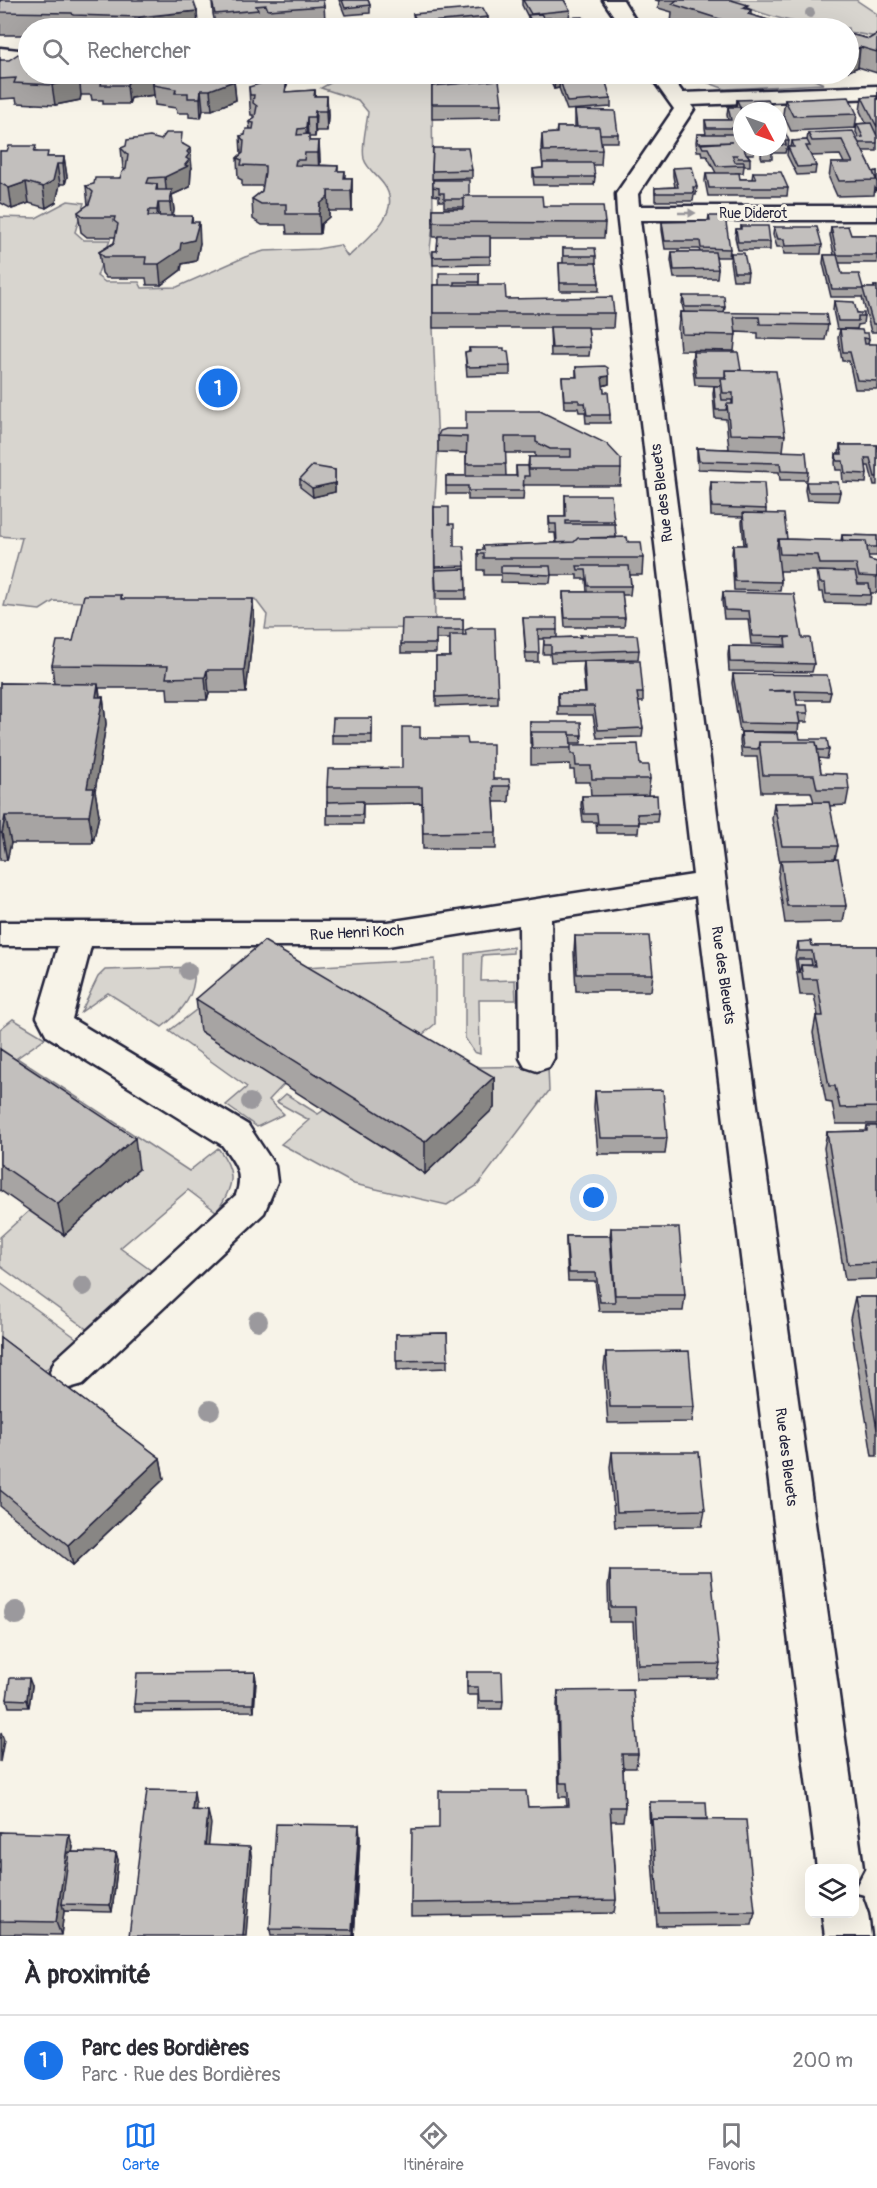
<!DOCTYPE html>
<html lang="fr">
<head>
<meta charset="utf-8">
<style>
	body { margin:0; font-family:Pangolin,sans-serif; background:#f2f2f3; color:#2b2b33 }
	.controls { position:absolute; right:18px; bottom:18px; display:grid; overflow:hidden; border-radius:12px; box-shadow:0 6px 24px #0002 }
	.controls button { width:54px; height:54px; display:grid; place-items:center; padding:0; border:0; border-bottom:2px solid #e1e1e2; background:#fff; color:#2b2b33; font:30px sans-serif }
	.compass { position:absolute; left:733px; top:102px; width:54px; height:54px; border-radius:50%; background:#fff; box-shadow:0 6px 24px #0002; rotate:131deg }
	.you { position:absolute; left:594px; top:1198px; width:21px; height:21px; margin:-15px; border:4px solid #fff; border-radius:50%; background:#1a73e8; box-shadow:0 0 0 9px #1a73e833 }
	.badge { display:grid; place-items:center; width:39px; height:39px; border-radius:50%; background:#1a73e8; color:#fff; font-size:20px; font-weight:700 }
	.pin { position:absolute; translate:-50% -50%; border:3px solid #fff; box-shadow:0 2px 6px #0006 }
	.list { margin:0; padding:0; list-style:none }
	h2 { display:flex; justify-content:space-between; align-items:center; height:78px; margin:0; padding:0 24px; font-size:26px }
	h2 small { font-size:20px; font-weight:400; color:#7c7c81 }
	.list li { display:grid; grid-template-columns:39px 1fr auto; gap:18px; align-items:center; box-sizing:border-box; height:90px; padding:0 24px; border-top:2px solid #e1e1e2 }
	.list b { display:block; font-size:22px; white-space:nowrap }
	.list p { margin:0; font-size:20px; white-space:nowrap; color:#7c7c81 }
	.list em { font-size:20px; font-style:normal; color:#7c7c81 }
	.icon { flex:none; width:33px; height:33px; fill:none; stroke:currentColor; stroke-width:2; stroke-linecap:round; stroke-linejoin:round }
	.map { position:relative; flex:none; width:877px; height:1936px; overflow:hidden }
	.search { position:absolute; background:#fff; box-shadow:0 6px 24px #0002; left:18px; right:18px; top:18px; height:66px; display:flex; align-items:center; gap:15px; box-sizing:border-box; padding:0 21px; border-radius:33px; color:#7c7c81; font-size:22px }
	.sheet { height:168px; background:#fff }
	nav { display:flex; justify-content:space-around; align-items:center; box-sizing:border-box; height:84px; border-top:2px solid #e1e1e2; background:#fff; font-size:16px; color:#7c7c81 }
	nav a { display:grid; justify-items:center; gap:3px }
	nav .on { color:#1a73e8 }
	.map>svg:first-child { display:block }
</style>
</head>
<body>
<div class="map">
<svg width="877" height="1936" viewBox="0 0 877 1936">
	<rect width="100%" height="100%" fill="#f7f3e8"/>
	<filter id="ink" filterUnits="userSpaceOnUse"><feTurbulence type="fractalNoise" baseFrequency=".0167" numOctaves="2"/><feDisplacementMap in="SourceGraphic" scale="12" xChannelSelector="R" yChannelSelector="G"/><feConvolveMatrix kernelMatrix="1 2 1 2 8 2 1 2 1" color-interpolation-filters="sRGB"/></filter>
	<g filter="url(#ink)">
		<path fill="#d8d5cf" stroke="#7d7c85" stroke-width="1.5" d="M726 0H856L877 14V37L849 32 848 28C805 28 766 16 726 0Z
			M330 74H432L433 224 430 249 433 259V328L438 447 434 516 435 628 265 629 267 615 255 599 123 603 54 601 40 610 4 606 22 538 0 536V217L36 218 68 201 84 203 75 232 84 240H110L97 276 105 282H139L142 288 177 287 245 257 264 251 317 249 340 245 348 257C366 240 404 212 384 185 378 176 367 169 364 159 361 145 367 125 368 112L358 100 321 88 332 82Z
			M685 74H801L824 84 725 89Z
			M513 947V953L482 955 481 981 515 980 516 1000H479L480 1054 474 1052 465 1038V954Z
			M435 959V1024L401 1053 228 979 232 965 290 968Z
			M194 967C197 994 183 1011 162 1027L108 993 81 1012 98 977 105 970Z
			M205 1003 284 1084 269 1100 284 1114 257 1127 226 1105 247 1087 169 1031Z
			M13 1019 45 1038 17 1058 189 1171 218 1148C238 1174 233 1185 217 1212L188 1190 120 1248 152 1271 88 1330 0 1266V1237L29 1211 64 1235 0 1076V1029Z
			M446 1060 480 1067 548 1066 549 1091 478 1185 447 1205 354 1184 281 1144 309 1120 277 1102 286 1094 318 1114 324 1110 425 1174Z
			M0 1283 79 1340 34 1380 0 1354Z"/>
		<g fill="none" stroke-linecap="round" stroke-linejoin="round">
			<defs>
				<path id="minor" d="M603 0H623L640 28H622Z
					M0 48 28 51V63L0 60Z
					M269 74H289C286 89 276 102 260 98L257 94 267 82Z
					M649 74H669L683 93 877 86V98L691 105 694 109 638 194 639 206H877V220H640L726 883 863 1868 854 1885V1868H817L696 896 551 919 554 1058 549 1067 537 1071 525 1067 520 1058 519 925 388 946H91L72 1019 248 1125 275 1166 277 1182 264 1213 83 1384 69 1388 55 1384 50 1372 55 1360 236 1195C244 1173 235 1163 222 1145L47 1036 37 1017 58 946H0V922H388L693 875 617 213 616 194 674 109Z
					M854 1895 862 1897 868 1914 871 1936H825L822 1914H854Z"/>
			</defs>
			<use href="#minor" stroke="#22223b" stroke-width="5"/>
			<use href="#minor" fill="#f7f3e8" fill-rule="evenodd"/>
		</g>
		<g fill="#9b999d">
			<circle cx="810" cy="13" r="5"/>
			<circle cx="188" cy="971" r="9"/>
			<circle cx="250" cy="1102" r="9"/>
			<circle cx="83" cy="1286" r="10"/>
			<circle cx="258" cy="1321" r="10"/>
			<circle cx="210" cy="1410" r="10"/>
			<circle cx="16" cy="1613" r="12"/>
		</g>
		<path fill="#a7a4a3" stroke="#22223b" stroke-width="1.5" fill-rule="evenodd" d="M0 0 197 11 198 28H28V35H0Z
			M339 0H368L370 5V13L345 15Z
			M522 0H564L570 10 569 18 590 28H531L528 23V17L522 5Z
			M655 0H731L751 10V15L792 27 808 26 830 28H687L671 24 672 12 658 8 659 1Z
			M212 1 324 6 325 20 268 24 267 19 258 20 259 24 216 28 213 14Z
			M413 14 488 17V25L441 28H417L414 22Z
			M849 34 869 39 877 34V73L858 67 849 71Z
			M0 57V60L28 74H232V80L234 81 236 100 212 110H203L201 118 189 117V113H177L176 108 155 105 154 95 131 98 129 104H103V100H92L91 95H81L80 100 55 105 17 103 16 98 0 99Z
			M547 74H601L611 99V107L567 110 559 88 554 89Z
			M432 86 502 104 501 118 432 119Z
			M249 87 288 92 315 90V96H327L328 116 327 131H316L315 137H309V141H319L320 165 338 166V171H345V178H352V211H329V217L321 224 320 234H287L286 225H262L253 219 252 199 262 191 263 186H242V180L238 178 237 158 241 154 240 136 245 135 250 129 249 122 253 118V115H251L250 107Z
			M877 96V151H863L873 172 877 171V192L875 188 874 195 837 196 829 178 831 163H844L840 155 811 156 816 166 815 174 797 175 787 155 788 147H791L792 141 807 140 808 133 859 138 856 132 857 124 866 123 860 111 862 97Z
			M737 100 774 111H742V147H755L754 154H747L750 158V166H744L743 173H736L740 179H752L753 172 788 188 787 196H708L705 181 706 173H716L707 156H702L701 151H697L696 142 697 134H706L705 128V120H728L727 115 728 107H736Z
			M785 100 857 114 855 128 791 131 783 114Z
			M575 110 618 134V142H601L602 150 601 165H593L595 177 594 185H534L533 177V169L543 168 541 148 542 134 556 133 557 127H575Z
			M778 132 789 141 788 149H786L785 153H772V159H762L761 156 762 148 778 147Z
			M183 144 192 168 191 170 190 187 172 195 174 210 173 216 192 222 200 243 196 261 182 264 181 270 161 285H147L146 278H106L102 273 99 252 114 243 116 237H87L81 232 78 212 88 205 86 186 120 178 125 170 123 168 121 148Z
			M433 148 472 170V178L432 179Z
			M0 151 37 152 48 157H64L67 177 65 184H60L56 202 46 208 29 203 12 209 1 203H0Z
			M673 168 697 187 696 195H694L693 201H655V188L675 187 673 176Z
			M433 180 469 196 543 206 605 223 604 238H490V264L433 265V251H437L438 237H433V209H464V207H444V201H439V196L433 195Z
			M709 216 730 249 729 257H716L718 269 717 278H674L671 260 672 252H700L699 249H665L662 230V222L708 221Z
			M741 226 770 242V250H738L735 237 736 229H741Z
			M774 227 822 245 821 254H784L783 247H777L773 235Z
			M831 227 851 235H877V263H839L842 274 863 288H874V286H877V332H871L862 297H831L823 263 824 255H834L830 235Z
			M563 248 596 256V263L599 283V291H560L559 263H563Z
			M731 253 748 272 747 280H733L730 261Z
			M479 273V285L506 299 614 313 613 328H588L590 347 589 356H551L550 328H433V285H439Z
			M683 296 725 307 724 313 828 325 825 340 758 339V333L736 332 734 351 680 350 678 328 680 312H684L682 304Z
			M834 301 864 316 863 324 858 325 857 329H837L833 310Z
			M840 329 863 333 869 339 868 344 877 345V389H855L849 361H842L838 338Z
			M469 348 504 351 510 366V375L467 376 465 352 469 351Z
			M693 352 741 370 785 435 783 451 808 472 807 480H780L779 472 698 469 697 457V448L729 449 726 419 715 418 713 394 714 386H720L695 385 692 360Z
			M576 367 609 376V384L603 386 604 392 610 415V423H586L585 412H579L578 408H564L562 377H576Z
			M540 411 621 469 620 485H524L523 500H468V494H446V476H466V453L438 452V436ZM505 453H535V457H529L528 466H516V476H506Z
			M840 445H877V485H874L869 466H866L867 474 866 483 843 482 842 470H836L835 463 836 454H839Z
			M335 470V492L313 497 300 487V479Z
			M711 482 766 509V514L787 539 841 541 842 535 877 536V556H868L869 560 877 562V593H871L870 604 825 603 823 592H819L816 571H780L781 582 780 591 734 590 732 554 733 545H744L742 522 743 517 711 516 710 490Z
			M806 482 840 492 838 501 807 500 805 490Z
			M565 495 614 521 616 538 628 542 643 558 642 575H630L631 586 630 595H622L625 618 624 627H565L563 600V592H587L586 579H577V575H551L550 583 501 582V575H484V570H478V550H483V546L556 543 555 533H549V517H565Z
			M434 507 449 524 454 546 465 566 466 599H436Z
			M723 592 802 638 814 664 812 672 729 671 728 655 729 646 784 647V645L751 644 748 619H724L722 601Z
			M121 595 122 599 254 621 246 693H209L207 700H168L167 688H99L100 697H103L106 724 95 791 99 815 93 843H11L7 860H0V683L54 684 52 665 73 641Z
			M523 618 557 630V638L580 637V635L639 650 638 659 551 662 550 654H543L544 639H538V662H526Z
			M463 619V635L498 695V704L436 706V657H450V639H436V653H401V644Z
			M584 661 643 693V702H638L643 728 642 737 597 738 593 715H558V693H585L583 670Z
			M733 674 831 692 829 700H796L797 705 808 713 807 722H799L798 732H740L732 683Z
			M372 718V744H332V735Z
			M530 722 582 735 581 743H571V745L640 765 650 779 648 795 658 813 657 822H639L638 833H597L596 822H583L581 805 582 796H591L590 782H575L574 770H570V764L531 765V743H530Z
			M741 732 800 739 829 750 827 759 819 758 821 773 849 789 846 805 829 806 838 846 835 859 846 906 843 922 785 923 778 877 780 863 772 819 774 803 814 802 811 792H761L757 757H742L740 741Z
			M420 738 468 744 493 779 510 786 509 802H494L496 832V849H423L422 803 363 804V824H327V787L402 768Z
			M575 936 653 974 651 991H576L574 952Z
			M798 942 812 946H877V1124H836L832 1103 826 1102 813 1033 816 1016H818L814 995H800L795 958Z
			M196 999 494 1077V1108L425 1174 200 1031Z
			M0 1049 139 1169 64 1235 0 1190Z
			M595 1091 667 1138 665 1154H598L594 1107Z
			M867 1126H877V1279L845 1280 824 1148 827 1132 866 1131Z
			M611 1228 685 1295 683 1311H599L595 1281H568L566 1245V1236H610Z
			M855 1297H877V1456H872L850 1319Z
			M447 1333V1368L397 1370 396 1334Z
			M0 1337 160 1458 164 1479 73 1565 0 1506Z
			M606 1352 694 1407 692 1422 608 1423 604 1368Z
			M612 1452 705 1510 702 1526 615 1527 610 1467Z
			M610 1571 720 1664 717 1678 636 1679 633 1622H609L608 1586Z
			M467 1672 503 1701 502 1709H478V1695H467Z
			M256 1680 254 1711 135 1712 134 1704Z
			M32 1686 29 1707H9L7 1699Z
			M558 1691 638 1754 636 1768H623L625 1807 623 1821H611L616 1900 614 1913 411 1916V1903L439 1828 528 1807 567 1806 566 1797H559L557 1705Z
			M650 1802 707 1819 755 1912 752 1925 657 1926 650 1833 649 1809Z
			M359 1825 360 1839 354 1936H271L270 1929Z
			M0 1832 73 1847 72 1852 116 1853 118 1860 112 1912 64 1911 61 1935 0 1934Z"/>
		<path fill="#888684" stroke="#22223b" stroke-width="1.5" d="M197 11 198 28H140L139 17Z
			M860 47 858 67 849 71 851 52Z
			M230 74H232V81H234L236 100 212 110 210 90 229 78Z
			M79 75 81 95 80 100 55 105 52 85Z
			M154 75 153 85 154 95 131 98 129 104 127 85 129 79Z
			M560 80 559 88 554 89 555 81Z
			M201 90 203 110 201 118 200 98Z
			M315 90 316 110 315 137 314 96Z
			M327 96 328 116 327 131 326 111Z
			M307 117 308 137 307 149 306 128Z
			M319 141 320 161 319 173 318 153Z
			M190 148 192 168 191 170 190 187 172 195 174 210 172 224 170 203 167 198 165 177Z
			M64 157 67 177 65 184 63 164Z
			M57 164 60 184 56 202 46 208 43 187Z
			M352 178V211L351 191Z
			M26 182 29 203 12 209 9 188Z
			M157 184 160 224 159 231 157 210 156 190Z
			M328 191 329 217 321 224 320 234 319 214 320 204Z
			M192 216 194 237 199 222 200 243 196 261 182 264 181 270 161 285 159 264 181 243 191 222Z
			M609 376V384L602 386V377Z
			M335 483V492L313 497 312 488Z
			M253 599 254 621 246 693 244 670Z
			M207 670 209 693 207 700 205 677Z
			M98 684 101 705 103 697 106 724 95 791 99 815 93 843 89 816 87 788 96 697Z
			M5 816 11 843 7 860 2 833Z
			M494 1077V1108L425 1174V1142Z
			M135 1138 139 1169 64 1235 58 1204Z
			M160 1458 164 1479 73 1565 68 1545Z
			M255 1672 256 1680 254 1711 253 1704Z
			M29 1678 32 1686 29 1707 27 1700Z
			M1 1732 4 1740 0 1762V1739Z
			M194 1791 196 1805 195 1824 192 1810Z
			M208 1811 211 1824 207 1859 205 1845Z
			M359 1825 360 1839 354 1936H353Z
			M69 1834 73 1847 65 1904H62L64 1911 61 1935 56 1922Z
			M250 1847 252 1860 246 1936H243Z
			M116 1853 118 1860 112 1912 110 1905Z"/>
		<path fill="#c2bfbd" stroke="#22223b" stroke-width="1.5" fill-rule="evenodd" d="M0 0H193L197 11 139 17 73 15 72 13 0 12Z
			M221 0H323L324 6 268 10 266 5 256 6 258 10 215 14 212 1Z
			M342 0H368L370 5 345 8Z
			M523 0H564L570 10 531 14Z
			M677 0H731L748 5 743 8 751 10 748 14 792 27 800 24 808 26 812 24 830 28H739L728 25 732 23 672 4Z
			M483 8 488 17 418 23 413 14Z
			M541 14 544 18 583 17 590 28H568L567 26 535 28 528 15Z
			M567 26 568 28H543Z
			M849 34 869 39 877 34V52L860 47 851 52 849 51Z
			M18 54 28 57V74H230L229 78 234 81 210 90H201L200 98H188V93H175L176 89 153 85 154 75 129 79 127 85H101L102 80H90V75H79L78 80 52 85 14 83 16 78 0 79V60H9Z
			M550 74H601L604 76 611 99 567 102 560 80 555 81Z
			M275 79 287 80 285 92 315 90 314 96H327L326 111H315L314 117H307L306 128 298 129 297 135 309 134V141H319L318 153H305L304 160H296L295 165 338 166 337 171H345L344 178H352L351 191H328V197L320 204 319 214H286V204H261L252 199 262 191 265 173V166L241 165 242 160 237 158 243 153 244 141 240 136 245 135 246 129H253L254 123 249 122 255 117 257 106 253 103 254 95H250L249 87Z
			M499 80 502 104H432V86Z
			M877 96V127L862 97Z
			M849 97 857 114 793 116 785 100Z
			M768 99 774 111H745V109L740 108 742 116V128H707L705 120H731L728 107H740L737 100Z
			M575 110 615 111 618 134H600L599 127H577Z
			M871 123 877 136V143H859L856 138 863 137 857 124Z
			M557 127H599L602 150 543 151 542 134 557 133Z
			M853 131 877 180 839 181 831 163H853L842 140 812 141 808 133Z
			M778 132H785L789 141H785L786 145H778Z
			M166 133H182L181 143 190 148 187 152 189 154 186 158 189 160 185 165 188 166 165 177 149 178 147 183 157 184 156 190H172L170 203H158L157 210H149L148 216H192L191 222H199L194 240 181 243 180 250 159 264H145L146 257H104L99 252 114 243 118 224 114 221 115 217H84L78 212 89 204 93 192 86 186 94 184 95 178H120L122 172 126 169 128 155 121 148 126 146 127 140 150 137 161 140Z
			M697 134H742V147H744L745 152 750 158H738L737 155H732L735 162H744V165L717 166 708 148H703L701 144 732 142 698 143Z
			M807 140 810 146H806L816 166 797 167 788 147H794L792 141Z
			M9 146H36L34 152H48L47 157H64L63 164H57L53 181 43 187 26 182 9 188 0 183V151H7Z
			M771 147 773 151H763L762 148Z
			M433 148H468L472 170 432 171Z
			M543 163H593L595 177H535L533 169 543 168Z
			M692 167 697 187H693L694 193H655V188L678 187 673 168Z
			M877 171V182L873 172Z
			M753 172H781L788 188H709L706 173H739L740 179H756Z
			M433 180H469V196H464V199H444V193H439V188L433 187Z
			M464 196H542L543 206H603L605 223 433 222V209H464Z
			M709 216H725L730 249 701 248 700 241H665L662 222 710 221Z
			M741 226H768L770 242H738L736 229H741Z
			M848 226 851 235H877V255H837L831 227Z
			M774 227H817L822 245 785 246 784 239H778Z
			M438 236H490V256L433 257V251H437Z
			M563 248H595L596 256H563Z
			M672 252H715L718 269 674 270Z
			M731 253H744L748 272H734Z
			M824 255H837L842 274H859L863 288H875L874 286H877V324H873L863 289H832Z
			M559 263H596L599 283H560Z
			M439 273H479V282H454V285H439Z
			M433 285H505L506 299 612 297 614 313H433Z
			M683 296H724L725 307H685Z
			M834 301 854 302 857 313H864V316H858V321H838Z
			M680 312 826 314 828 325 760 324 759 317H734L736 335 682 334Z
			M550 327H588L590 347 552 348Z
			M840 329 862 330 863 333H868L869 339 864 338 865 344H877V381L857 380 850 352H843Z
			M469 348H504V351H508L510 366 467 367 465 352 470 351Z
			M693 352H738L741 370H725V377H696Z
			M605 366 608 368 609 376 602 377 604 392H608L610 415H587L585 403H579V400H564L562 377H577L576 367Z
			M725 370 776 371 785 435 730 434 727 404H733V393H723L721 379H726Z
			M714 386H720L722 400H732V404H727L726 410H716Z
			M466 411H540L607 444 621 459V469H529V457H571V449H550L536 442V437H505L506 464H466L467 437 438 436 440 431 446 429H466Z
			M840 445H877V477H875L870 458H865L867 474 845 473 843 461H837L836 454H842Z
			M697 448 806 452 808 472 781 471 780 463 699 461Z
			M312 466 335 470V483L312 488 300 479Z
			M516 466H528L529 476H524L523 491H468V486H446V476H517Z
			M711 482 764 483 766 509 712 507Z
			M806 482H838L840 492H808Z
			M565 495H611L614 521H566V524H615L616 538H578L574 542 557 543 556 524H550L549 517H566Z
			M434 507H449V524H454V546H464L465 566 435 567Z
			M743 513 784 514 787 539H778L777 547 781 582 735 581 733 545H746Z
			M842 535 877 536V547H867L866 541H843Z
			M627 537 628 542H641L643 558H484V554H478V550H484L483 546 574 542 578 538Z
			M778 539 866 541 869 560 877 562V577L859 576 856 564H820L818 555 780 554Z
			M501 566H550L551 575 501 573Z
			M577 566H629L631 586H588L586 570H578Z
			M465 569 466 590H436L435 570Z
			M818 571 855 572 858 584H869L871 595 826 594 825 583H820Z
			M563 592H622L625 618H565Z
			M723 592 794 594 802 638H810L814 664 730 662 729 646 786 647 785 638 791 637 752 636 749 611 725 610Z
			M84 595H121V599H253L244 670H207L205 677 166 678 168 666 52 665 57 641H73Z
			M523 618H557V630H538L539 653H526Z
			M402 619H463V630H436V644H401Z
			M471 628H495L498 695 436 697V657H450V635H466L465 630Z
			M580 635H637L639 650 551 653V645H544V638L581 637Z
			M584 661H640L643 693H637L643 728 598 730 594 706H559L558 693H586Z
			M733 674 827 675 831 692 795 691 797 705H807L808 713H798L800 724 741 723ZM791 690V691H768Z
			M0 683 98 684 96 697H103L87 788H94L89 816H5L2 833H0Z
			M333 718H372V735H332Z
			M530 722H581L582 735H570V732H531L532 735H530Z
			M402 727H420V738H467L468 744H493V779H509L510 786H493L496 832 423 833 422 787H327L328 769 402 768Z
			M531 732H570L571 745 638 744 640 765H649L650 779H592L591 766H576L575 754H571V745V748H532Z
			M741 732 799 733 800 739H827L829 750H818L816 742H759L758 749 743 748Z
			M759 742H816L821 773 847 774 849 789H817L814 775H763Z
			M657 795 658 813 637 814 639 824H598L597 814H584L582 796Z
			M363 801 362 815H327V802Z
			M829 802 838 846H782L774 803Z
			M838 859 846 906H787L781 860Z
			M575 936H649L653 974H577Z
			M264 941 494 1077 425 1142 196 999Z
			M811 941 812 946H877V1107L840 1108 835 1086H829L816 1016H823L817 979H803L801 965 815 966 812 951H799L798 942Z
			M797 959H811L812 965H801L799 973Z
			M0 1049 135 1138 58 1204 0 1164Z
			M663 1090 667 1138H600L595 1091Z
			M867 1126H877V1263L848 1264 827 1132 867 1131Z
			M611 1228H679L685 1295H615Z
			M566 1236H610L615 1302H600L596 1273H569Z
			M855 1297H877V1430Z
			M447 1333 448 1360 396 1361V1334Z
			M0 1337 160 1458 68 1545 0 1490Z
			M689 1351 694 1407H610L606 1352Z
			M612 1452H699L705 1510 617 1512Z
			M610 1571H711L720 1664 638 1665 635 1607H611Z
			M255 1672 253 1704H134L137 1673Z
			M467 1672H502L503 1701H479L478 1687H467Z
			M10 1678H29L27 1700 7 1699Z
			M633 1690 638 1754H622L625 1807H610L616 1900 411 1903 412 1829 439 1828V1791H526L528 1807 569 1806 567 1783H560L558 1691Z
			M147 1790 194 1791 192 1810 208 1811 205 1845 250 1847 243 1936H129Z
			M650 1802H706L707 1819H652L651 1825Z
			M652 1819 746 1820 755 1912 659 1913Z
			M276 1824 359 1825 352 1930 270 1929Z
			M0 1832 69 1834 56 1922 0 1921Z
			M69 1852 116 1853 110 1905 62 1904Z"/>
		<defs><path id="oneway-solid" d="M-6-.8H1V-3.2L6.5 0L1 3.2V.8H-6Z" transform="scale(1.5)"/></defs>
		<use fill="#97959a" href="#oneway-solid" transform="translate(687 213)"/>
	</g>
	<g text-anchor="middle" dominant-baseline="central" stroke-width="6" stroke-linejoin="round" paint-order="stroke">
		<g font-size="14" fill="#22223b" stroke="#f7f3e8">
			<text x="753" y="213">Rue Diderot</text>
		</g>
		<g font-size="15" fill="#22223b" stroke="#f7f3e8">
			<text transform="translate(662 493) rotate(-97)">Rue des Bleuets</text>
			<text transform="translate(357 933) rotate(-3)">Rue Henri Koch</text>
			<text transform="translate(723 975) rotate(82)">Rue des Bleuets</text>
			<text transform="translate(786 1457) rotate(83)">Rue des Bleuets</text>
		</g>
	</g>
</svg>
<div class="controls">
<button><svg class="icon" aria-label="layers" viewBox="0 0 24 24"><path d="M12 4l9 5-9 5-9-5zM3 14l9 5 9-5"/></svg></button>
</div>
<svg class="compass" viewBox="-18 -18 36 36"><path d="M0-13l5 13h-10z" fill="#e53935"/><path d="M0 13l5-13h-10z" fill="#7c7c81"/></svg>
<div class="you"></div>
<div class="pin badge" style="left:218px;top:388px">1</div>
<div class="search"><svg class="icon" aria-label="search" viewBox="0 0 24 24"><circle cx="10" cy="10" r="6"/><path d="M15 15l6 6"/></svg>Rechercher</div>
</div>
<section class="sheet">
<h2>À proximité<small></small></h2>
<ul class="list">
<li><span class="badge">1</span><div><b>Parc des Bordières</b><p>Parc · Rue des Bordières</p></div><em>200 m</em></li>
</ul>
</section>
<nav>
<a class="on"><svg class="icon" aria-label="map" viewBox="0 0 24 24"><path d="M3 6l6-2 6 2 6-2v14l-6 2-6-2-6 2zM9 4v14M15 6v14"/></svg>Carte</a>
<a><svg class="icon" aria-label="directions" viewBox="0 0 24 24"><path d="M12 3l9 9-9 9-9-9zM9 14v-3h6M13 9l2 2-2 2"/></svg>Itinéraire</a>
<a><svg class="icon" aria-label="saved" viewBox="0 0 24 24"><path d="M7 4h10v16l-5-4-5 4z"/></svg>Favoris</a>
</nav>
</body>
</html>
